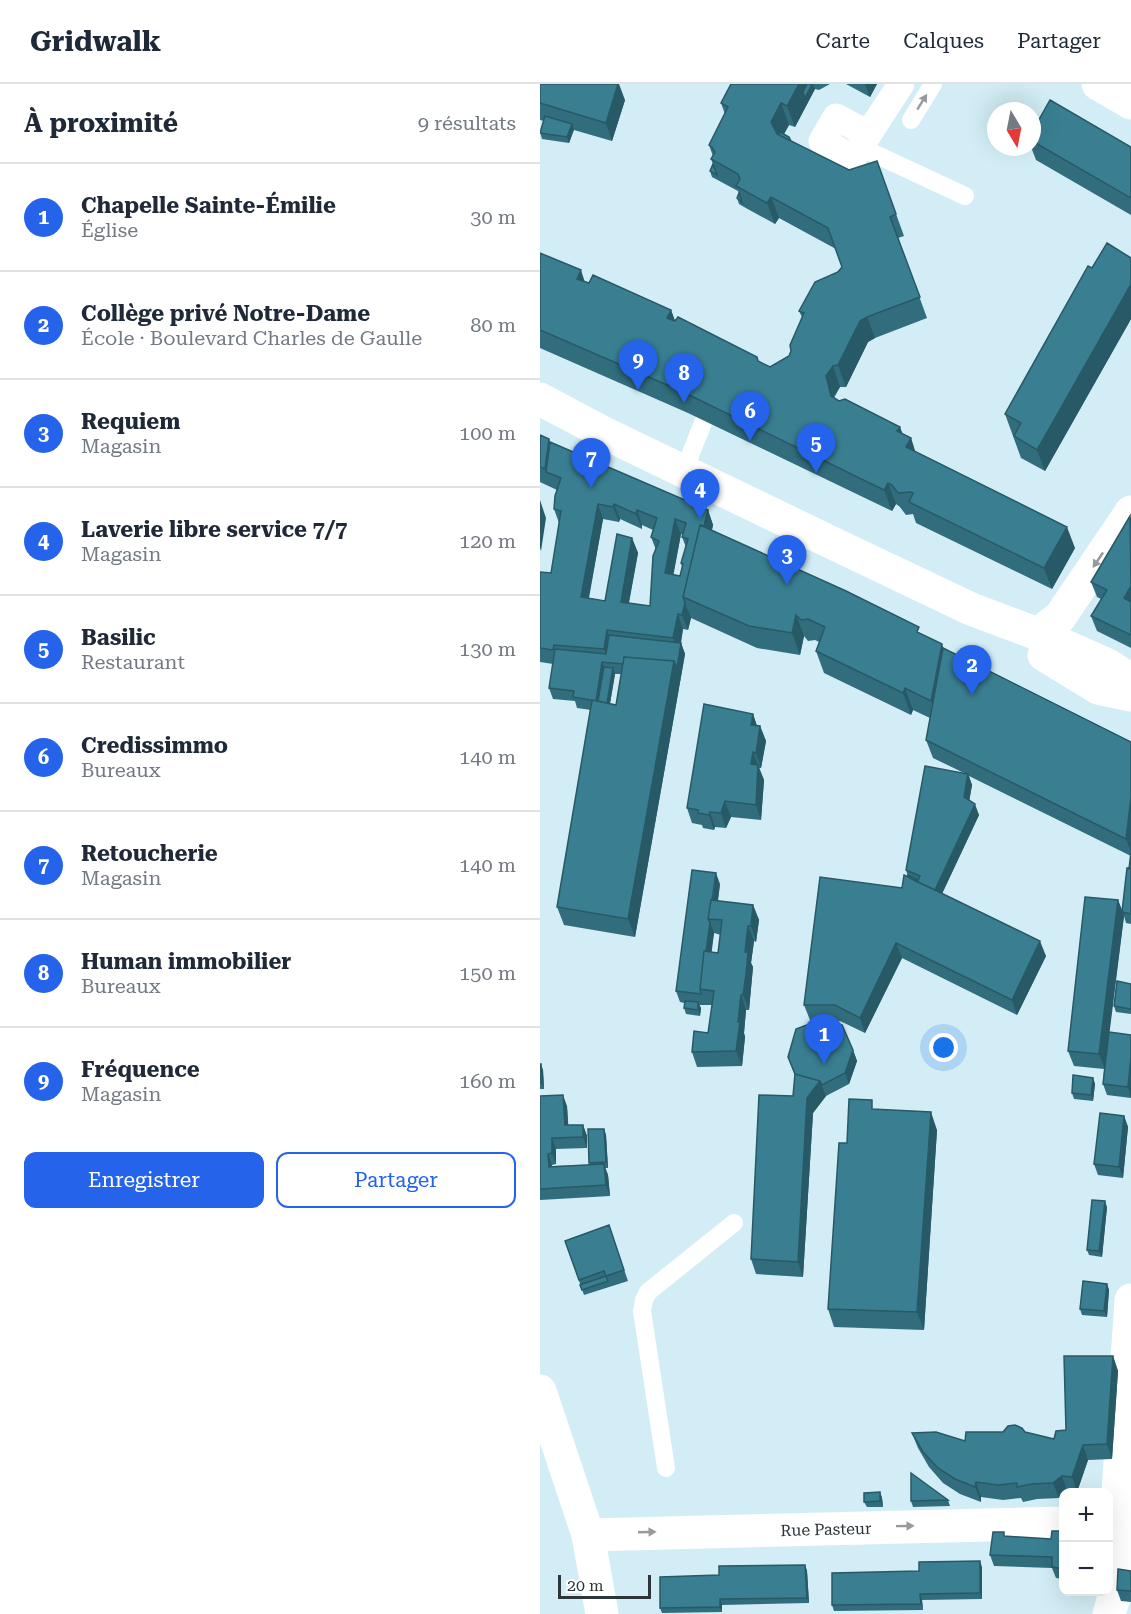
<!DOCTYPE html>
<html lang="fr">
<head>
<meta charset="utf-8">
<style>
	body { margin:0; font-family:"Roboto Serif",serif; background:#f2f2f3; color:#1f2937 }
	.controls { position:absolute; right:18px; bottom:18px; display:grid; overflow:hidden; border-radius:12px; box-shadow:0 6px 24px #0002 }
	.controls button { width:54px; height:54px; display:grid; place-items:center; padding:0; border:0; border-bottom:2px solid #e0e1e3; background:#fff; color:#1f2937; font:30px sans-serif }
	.compass { position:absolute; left:447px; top:18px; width:54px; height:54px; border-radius:50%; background:#fff; box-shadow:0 6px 24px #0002; rotate:170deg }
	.scale { position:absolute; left:18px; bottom:15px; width:93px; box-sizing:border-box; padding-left:6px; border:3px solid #2c363a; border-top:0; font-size:16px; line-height:21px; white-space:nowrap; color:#2c363a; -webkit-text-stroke:4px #fff; paint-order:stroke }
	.you { position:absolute; left:404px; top:964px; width:21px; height:21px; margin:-15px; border:4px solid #fff; border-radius:50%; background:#1a73e8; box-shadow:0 0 0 9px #1a73e833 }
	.badge { display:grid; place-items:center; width:39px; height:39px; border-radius:50%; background:#2563eb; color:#fff; font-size:20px; font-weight:700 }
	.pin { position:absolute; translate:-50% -50px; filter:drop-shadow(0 2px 3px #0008) }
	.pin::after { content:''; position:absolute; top:32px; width:21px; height:18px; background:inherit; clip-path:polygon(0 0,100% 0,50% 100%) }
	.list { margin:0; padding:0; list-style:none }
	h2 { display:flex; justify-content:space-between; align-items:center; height:78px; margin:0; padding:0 24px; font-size:26px }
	h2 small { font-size:20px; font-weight:400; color:#747a83 }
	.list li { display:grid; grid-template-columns:39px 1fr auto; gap:18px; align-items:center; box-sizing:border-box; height:108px; padding:0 24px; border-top:2px solid #e0e1e3 }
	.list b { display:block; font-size:22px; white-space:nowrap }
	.list p { margin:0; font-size:20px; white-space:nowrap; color:#747a83 }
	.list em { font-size:20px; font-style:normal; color:#747a83 }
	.actions { display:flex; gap:12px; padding:18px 24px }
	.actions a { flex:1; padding:14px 0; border:2px solid #2563eb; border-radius:12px; text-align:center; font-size:21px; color:#2563eb }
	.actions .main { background:#2563eb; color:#fff }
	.map { position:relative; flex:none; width:591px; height:1530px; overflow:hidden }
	header { display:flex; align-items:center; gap:36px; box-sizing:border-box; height:84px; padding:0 30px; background:#fff; border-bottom:2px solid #e0e1e3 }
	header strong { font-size:28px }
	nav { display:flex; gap:33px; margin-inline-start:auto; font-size:21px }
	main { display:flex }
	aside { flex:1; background:#fff }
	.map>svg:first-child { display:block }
</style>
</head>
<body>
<header>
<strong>Gridwalk</strong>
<nav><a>Carte</a><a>Calques</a><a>Partager</a></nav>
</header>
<main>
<aside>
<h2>À proximité<small>9 résultats</small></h2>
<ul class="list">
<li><span class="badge">1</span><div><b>Chapelle Sainte-Émilie</b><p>Église</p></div><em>30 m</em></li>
<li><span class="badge">2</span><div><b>Collège privé Notre-Dame</b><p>École · Boulevard Charles de Gaulle</p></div><em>80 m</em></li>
<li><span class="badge">3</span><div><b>Requiem</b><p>Magasin</p></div><em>100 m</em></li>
<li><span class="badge">4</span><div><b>Laverie libre service 7/7</b><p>Magasin</p></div><em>120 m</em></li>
<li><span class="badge">5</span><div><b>Basilic</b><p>Restaurant</p></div><em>130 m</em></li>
<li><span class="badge">6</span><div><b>Credissimmo</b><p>Bureaux</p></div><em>140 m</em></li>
<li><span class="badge">7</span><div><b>Retoucherie</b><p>Magasin</p></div><em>140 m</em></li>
<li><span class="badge">8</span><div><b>Human immobilier</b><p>Bureaux</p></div><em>150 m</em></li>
<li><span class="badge">9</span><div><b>Fréquence</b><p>Magasin</p></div><em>160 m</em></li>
</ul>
<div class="actions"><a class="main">Enregistrer</a><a>Partager</a></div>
</aside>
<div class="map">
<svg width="591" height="1530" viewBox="0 0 591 1530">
	<rect width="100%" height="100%" fill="#d2edf5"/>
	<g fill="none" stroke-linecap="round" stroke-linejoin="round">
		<path stroke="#fff" stroke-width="18" d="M371 36 393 0
			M320 63 425 112
			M144 387 164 336
			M126 1384 102 1227 104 1216 108 1208 194 1139"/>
		<path stroke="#fff" stroke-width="27" d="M328 50 296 33 282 57 313 74 361 0"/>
		<g stroke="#fff" stroke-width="33">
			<path d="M558 0 591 19"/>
			<path d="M503 552 508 542 520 533 591 428"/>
			<path id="s1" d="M48 1451 524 1439"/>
			<path d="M569 1530 576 1506V1437L591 1216"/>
		</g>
		<path stroke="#fff" stroke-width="33" d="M0 1307 48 1451 62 1530"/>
		<path stroke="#fff" stroke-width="33" d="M0 315 64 349 284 455 431 525 503 552 568 581 591 596
			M504 571 558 604 591 611"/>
	</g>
	<path fill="#316d7d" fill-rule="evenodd" d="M0 0 85 16 72 57 34 46 29 59 2 55 0 48 4 37 0 36Z
		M191 0H290L279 6 275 5 255 43 249 41 244 50 251 57 309 86 337 77 364 152 358 154 387 234 335 254 328 258 306 303H300L294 314 360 343 362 350 371 354 375 368 535 464 512 505 376 439 373 430 366 431 360 423 356 420 352 427 148 329 0 264V169L45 198 131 226 135 237 230 283 249 272 251 267 262 233 259 227 302 183 296 165 239 134 235 140 204 123 199 120 197 114 199 109 198 107 172 93 170 87 173 80 171 75 173 72 169 61 185 30 181 19Z
		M306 0H337L330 13Z
		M492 48 591 63V131L496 76 491 63H492Z
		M591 174V235L505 387 481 374 465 330 552 184Z
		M0 351 10 358 168 426 173 441 172 446 381 550 403 564 591 658V840L586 839 584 832 569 948 591 951V1014L567 1011 563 1000 564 985 534 982 528 967 578 816 582 826 591 772 429 692 432 701 429 717 439 731 402 810 506 872 477 931 362 874 325 949 300 937 282 936 313 966 317 977 309 1000 286 1012 273 1029 263 1193 216 1190 211 1175 253 1012 255 992 248 973 280 936H270L264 921 362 804 368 793 366 786 424 689 393 674 386 656 390 634 373 626 371 631 284 589 276 567 279 558 275 556 268 557 264 552 260 571 217 564 151 534 148 546 143 545 141 559 145 570 95 853 24 841 17 823 51 626 37 624 35 617 13 615 9 604 13 580 0 578V488L11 489 19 439 14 425 17 406 0 398ZM63 435 79 438 80 435 102 445V441L113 446 111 453 116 466 110 522 89 519 98 469 92 454 65 517 49 514ZM141 450 143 451 142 453 146 463 141 479 142 483 140 492 133 491ZM75 590H81L76 621 70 620Z
		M591 432V564L557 547 551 532 561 515 557 513 551 498Z
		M213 630 217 642H220L226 657 221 684H219L224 696 221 736 191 733 186 744 175 743 174 746 163 744 162 741 152 739 147 724Z
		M180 800 178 817 213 821 219 836 216 858 214 857 211 879 213 883 209 926H206L204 949 205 953 202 982 157 983 152 968 168 949 172 921H159L161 924 160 932 146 930 144 924V919L140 918 136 907ZM174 849 181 851 178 869 171 868Z
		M591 900V930L576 928 574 922Z
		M0 980 3 986 4 1005H0Z
		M553 994 555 1000 553 1017 534 1015 532 1009Z
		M0 1012 27 1022 28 1041H43L47 1052V1064L16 1065V1080L12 1081V1082L50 1081 49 1079 64 1045 66 1051 68 1084H65L68 1091 70 1112 0 1116Z
		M335 1025 397 1046 384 1246 294 1243 288 1225 307 1059Z
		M584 1032 588 1043 583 1094 558 1091 554 1080Z
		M567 1123 562 1173 549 1171 547 1166Z
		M69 1141 88 1197 44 1211 25 1157Z
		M567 1200 569 1206 567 1233 542 1231 540 1225Z
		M573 1272 578 1287 572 1375 548 1376 537 1408 527 1407 525 1408H524V1410L519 1414 497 1415 483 1418 481 1414 463 1416 441 1413V1418L420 1410 403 1399 389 1383 378 1364 372 1349 425 1357 485 1348 514 1355 526 1346Z
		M340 1408 342 1414 343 1423H327L324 1418Z
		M408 1416 410 1422 373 1423 371 1417Z
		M524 1447V1495L516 1494 512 1484 454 1482 450 1471 466 1452 511 1455Z
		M265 1481 267 1487 269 1519 182 1521V1528L122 1529 120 1524 179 1491Z
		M442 1483V1515L382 1516 383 1526 294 1527 292 1521 379 1487Z
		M591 1487V1518L581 1517 577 1506Z"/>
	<path fill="#285966" d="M78 0H79L85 16 72 57 66 39Z
		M257 0H273L275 5 255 43 247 22Z
		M325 0H337L330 13Z
		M241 19 249 41 239 59 231 38Z
		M32 40 34 45 29 59 27 53Z
		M231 113 239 134 235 140 227 119Z
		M41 186 48 208 37 195Z
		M591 200V235L505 387 497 366Z
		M131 226 139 248 127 234Z
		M327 233 335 254 328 258 306 303 298 281 320 237Z
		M293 282 300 303 293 313 298 334 291 312 286 292Z
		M360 343 367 361 371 354 378 376 374 384 357 347Z
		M9 355 15 373 6 388 5 385Z
		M348 399 356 420 352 427 344 406Z
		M0 416 6 434 1 467 0 464Z
		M58 420 63 435 46 528 41 513Z
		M74 420 80 435 79 438 73 423Z
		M97 426 102 441V445L96 430Z
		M168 426 173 441 155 518 146 514Z
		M135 435 141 450 131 504 125 489Z
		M527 443 535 464 512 505 504 484Z
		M92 454 98 469 86 533 81 518Z
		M591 502V527L584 514Z
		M145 519 151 534 148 546 142 531Z
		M138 530 143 545 139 569 133 554Z
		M256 531 264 552 260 571 252 549Z
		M67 546 73 562 69 579 64 565Z
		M141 559 145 570 95 853 88 835 134 577Z
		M402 560 410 582 399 638 391 617Z
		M62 578 66 589 60 628 56 617Z
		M73 584 75 590 67 636 65 630Z
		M365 604 373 626 371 631 363 609Z
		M213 630 218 645 211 641Z
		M220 642 226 657 221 684 216 669Z
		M213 668 224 696 221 736 216 721 211 680Z
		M428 690 432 701 428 724 424 713Z
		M591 713V768L586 755Z
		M185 717 191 733 186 744 181 729Z
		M435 720 439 731 397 820 393 809Z
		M170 728 175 743 174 746 169 731Z
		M176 789 180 800 175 836 170 835Z
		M578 816 584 832 565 985 559 970Z
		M213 821 219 836 216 858 211 842Z
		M170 838 174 849 167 906H162Z
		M208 842 214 857 211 879 213 883 209 926 203 911 205 868Z
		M500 857 506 872 477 931 472 916Z
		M356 859 362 874 325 949 320 934Z
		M201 911 206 926 204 949 205 953 202 982 196 967 198 938Z
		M158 918 161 924 160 932 158 926Z
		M313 966 317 977 309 1000 305 989Z
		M591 972V1013L588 1003Z
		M1 980 3 986 4 1005 2 999Z
		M553 994 555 1000 553 1017 551 1011Z
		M280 997 286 1012 273 1029 263 1193 258 1178 267 1014Z
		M23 1011 27 1022 29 1052 25 1041Z
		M391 1028 397 1046 384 1246 377 1228Z
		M584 1032 588 1043 583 1094 579 1083Z
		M43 1041 47 1052V1064L43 1053Z
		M64 1045 66 1051 68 1084 66 1078Z
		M12 1054 16 1065V1080L12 1069Z
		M8 1070 12 1081 13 1094 9 1083Z
		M64 1080 68 1091 70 1112 66 1101Z
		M565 1117 567 1123 562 1173 559 1167Z
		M567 1200 569 1206 567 1233 564 1227Z
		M573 1272 578 1287 572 1375 567 1360Z
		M543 1361 548 1376 537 1408 532 1393Z
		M522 1392 527 1407 525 1408H524V1410L519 1414 513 1399Z
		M436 1398 441 1413V1418L435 1403Z
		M340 1408 342 1414 343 1423 340 1417Z
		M440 1477 442 1483V1515L440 1509Z
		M265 1481 267 1487 269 1519 267 1514Z
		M380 1510 382 1516 383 1526 381 1520Z
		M180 1515 182 1521V1528L180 1523Z"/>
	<path fill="#397f91" stroke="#285966" stroke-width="1.5" fill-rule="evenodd" d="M0 0H78L66 39 0 19Z
		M191 0H259L247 22 241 19 231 38 237 50 309 86 337 77 356 130 350 133 380 213 327 233 320 237 298 281 293 282 286 292 291 312 299 317 305 315 360 343 357 347 371 354 366 363 527 443 504 484 369 418 373 409 371 408 358 409 352 401 348 399 344 406 141 307 0 246V169L41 186 37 195 49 199 53 191 131 226 127 234 135 237 138 233 217 273 218 277 230 283 249 272 251 267 250 261 264 229 259 227 275 198 298 188 302 183 288 144 231 113 227 119 196 102 200 95 198 90 171 75 175 68 172 63 169 61 188 23 181 19Z
		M267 0H272L265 14 263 8Z
		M510 16 591 63V114L492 57V48Z
		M5 32 32 40 27 53 0 49Z
		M240 48 249 53 251 57 239 51Z
		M173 80 177 91 170 87Z
		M199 109 202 118 197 114Z
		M567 159 591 174V200L497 366 474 352 481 339 465 330 548 182 552 184Z
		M0 351 9 355 5 385 0 383Z
		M10 358 168 426 164 442 160 441 143 513 145 519 142 531 138 530 133 554 67 546 64 565 14 561 13 566 0 564V488L11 489 21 427 14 425 15 412 21 394 6 388ZM58 420 73 423 74 420 96 430 97 426 117 434 111 453 119 457 113 472 110 522 81 518 92 454 77 450 65 517 41 513ZM135 435 146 439 142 453 148 455 141 479 143 480 140 492 125 489Z
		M590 432 591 502 584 514 591 518V551L551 532 567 506 551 498Z
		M160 441 306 507 379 543 377 548 402 560 391 617 365 604 363 609 276 567 285 543 268 535 261 536 256 531 252 549 209 542 143 513Z
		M69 551 141 559 137 584 134 577 84 573 83 580 62 578 56 617 33 613 34 607 9 604 15 565 66 570Z
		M403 564 591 658V713L586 755 386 656Z
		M84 573 134 577 88 835 17 823 52 616 76 621Z
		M64 583 73 584 67 619 58 617Z
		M164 620 213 630 211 641 220 642 216 669 213 668 211 680 218 681 216 721 185 717 181 729 170 728 169 731 158 729V726L147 724Z
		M385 682 428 690 424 713 435 720 395 806 377 798 380 792 366 786Z
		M591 767V785H589Z
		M587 784 591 785V830L582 828Z
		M152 786 176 789 172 816H171L168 835 170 838 166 867H164L160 905 161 910 136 907Z
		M364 791 500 857 472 916 356 859 320 934 295 921H264L280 793 362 804Z
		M368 791 378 796 377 798 368 793Z
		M545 813 578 816 559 970 528 967Z
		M171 816 213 821 211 842H208L205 868H208L206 890 203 911H201L198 938H200L196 967 152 968 154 947 168 949 174 907 160 905 164 867 178 869 182 836 168 835Z
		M577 897 591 900V925L574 922Z
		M145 917 158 918V926L144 924Z
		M280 936 302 941 313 966 305 989 282 1001 280 997 255 990 248 973 256 945Z
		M569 948 591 951V972L588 1003 563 1000Z
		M0 980H1L2 999H0Z
		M255 990 280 997 267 1014 258 1178 211 1175 219 1011 253 1012Z
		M533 991 553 994 551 1011 532 1009Z
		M23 1011 25 1041H43V1053L12 1054V1069L8 1070 9 1083 64 1080 66 1101 0 1105V1012Z
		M309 1015 332 1016V1025L391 1028 377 1228 288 1225 299 1059H307Z
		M560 1029 584 1032 579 1083 554 1080Z
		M48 1045H64L66 1078 49 1079Z
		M552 1116 565 1117 559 1167 547 1166Z
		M69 1141 84 1186 66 1192 64 1187 39 1196 25 1157Z
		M66 1192 68 1197 42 1206 40 1201Z
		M543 1197 567 1200 564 1227 540 1225Z
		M524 1272H573L567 1360 543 1361 532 1393 522 1392 513 1399 491 1400 477 1403V1399L458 1401 436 1398 435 1403 415 1395 398 1384 383 1368 372 1349 396 1348 425 1357 426 1348H463L468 1342 475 1341 482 1344 485 1348 514 1355 516 1347 526 1346Z
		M371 1389 408 1416 371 1417Z
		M340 1408V1417L324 1418V1409Z
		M512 1447H524V1485L512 1483V1473L450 1471 453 1448H464V1452L511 1455Z
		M440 1477V1509L380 1510 381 1520 292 1521V1489L379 1487V1478Z
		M265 1481 267 1514 180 1515V1523L120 1524V1493L179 1491V1482Z
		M578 1485 591 1487V1507L577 1506Z"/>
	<defs><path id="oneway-solid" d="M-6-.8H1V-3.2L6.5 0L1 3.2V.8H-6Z" transform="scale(1.5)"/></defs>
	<g fill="#969a9c">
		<use href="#oneway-solid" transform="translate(382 18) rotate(-58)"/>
		<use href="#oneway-solid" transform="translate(558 476) rotate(124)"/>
		<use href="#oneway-solid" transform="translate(365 1442) rotate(-1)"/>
		<use href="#oneway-solid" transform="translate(107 1448) rotate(-2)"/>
	</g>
	<g text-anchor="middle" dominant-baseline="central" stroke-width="6" stroke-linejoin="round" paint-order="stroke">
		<g font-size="16" fill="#2c363a" stroke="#fff">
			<text stroke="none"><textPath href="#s1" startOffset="238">Rue Pasteur</textPath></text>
		</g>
	</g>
</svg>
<div class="controls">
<button>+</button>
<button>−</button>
</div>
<svg class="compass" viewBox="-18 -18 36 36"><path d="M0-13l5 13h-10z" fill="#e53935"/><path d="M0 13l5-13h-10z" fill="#747a83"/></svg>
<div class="scale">20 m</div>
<div class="you"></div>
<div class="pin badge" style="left:284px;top:980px">1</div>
<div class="pin badge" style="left:432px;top:611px">2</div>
<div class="pin badge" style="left:247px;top:501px">3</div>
<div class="pin badge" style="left:160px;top:435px">4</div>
<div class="pin badge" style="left:276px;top:389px">5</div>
<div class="pin badge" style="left:210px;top:357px">6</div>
<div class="pin badge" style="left:51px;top:404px">7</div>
<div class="pin badge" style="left:144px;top:319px">8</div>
<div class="pin badge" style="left:98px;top:306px">9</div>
</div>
</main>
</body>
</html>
